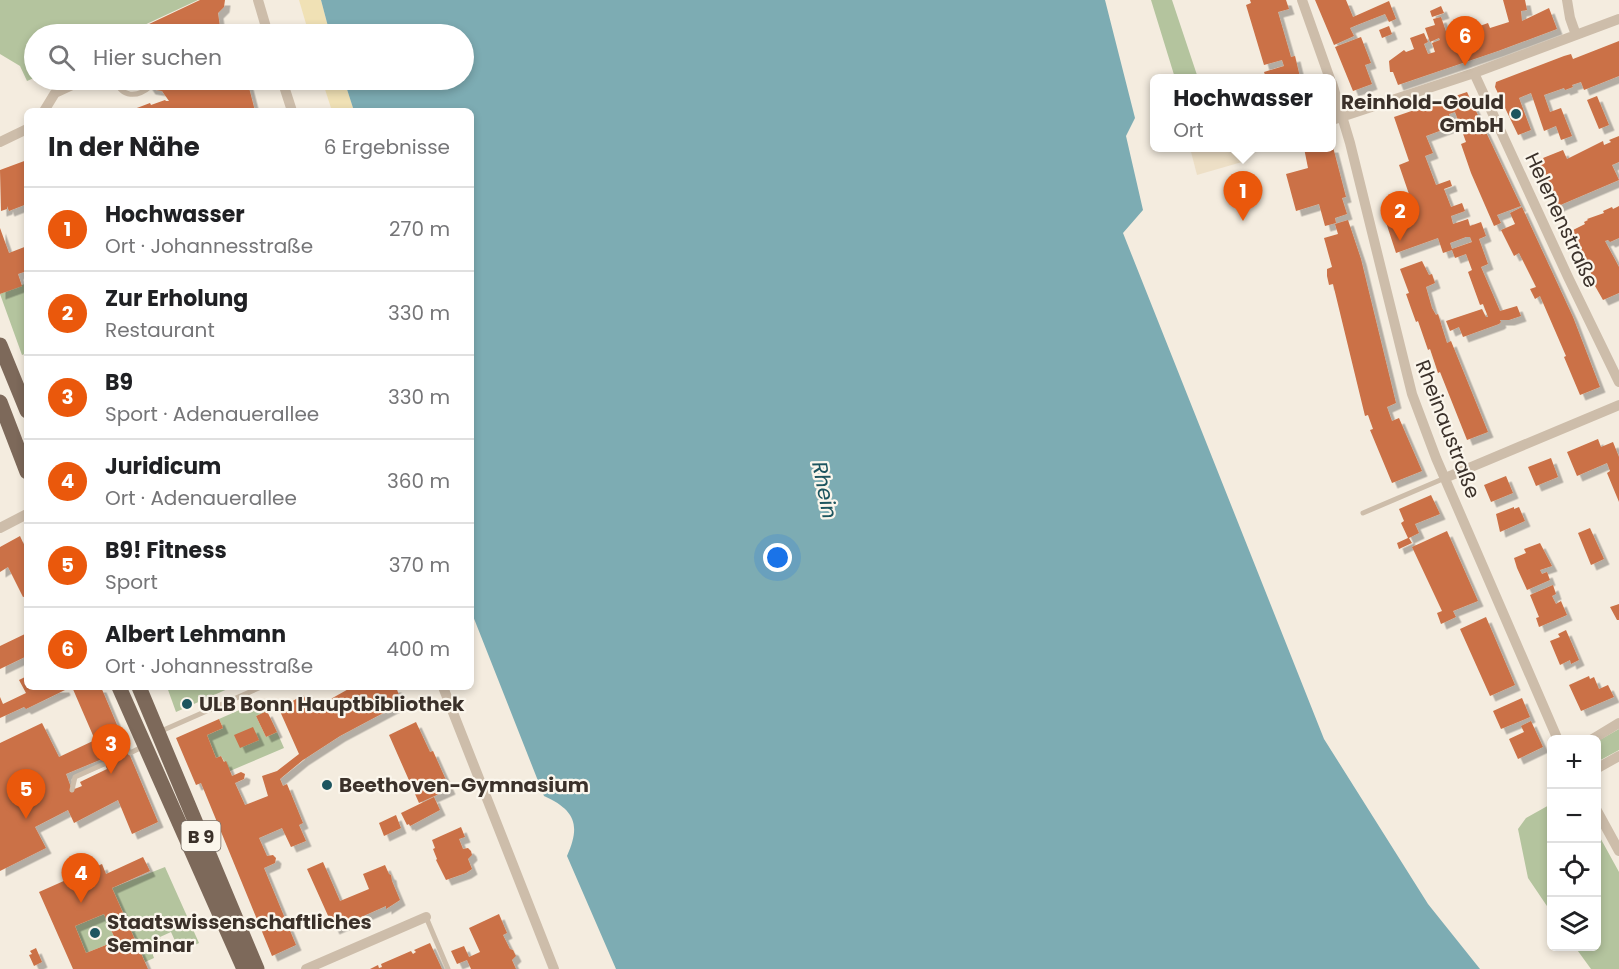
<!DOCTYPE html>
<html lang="de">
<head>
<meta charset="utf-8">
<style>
	body { margin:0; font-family:Poppins,sans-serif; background:#f2f2f2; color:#202124 }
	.controls { position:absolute; right:18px; bottom:18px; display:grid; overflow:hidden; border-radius:9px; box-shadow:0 3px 9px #0003 }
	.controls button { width:54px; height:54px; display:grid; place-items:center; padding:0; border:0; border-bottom:2px solid #e0e0e0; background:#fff; color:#202124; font:30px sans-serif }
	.you { position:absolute; left:778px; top:558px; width:21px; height:21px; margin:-15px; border:4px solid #fff; border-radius:50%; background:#1a73e8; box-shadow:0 0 0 9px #1a73e833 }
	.badge { display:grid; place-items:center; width:39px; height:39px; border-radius:50%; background:#ea580c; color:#fff; font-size:20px; font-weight:700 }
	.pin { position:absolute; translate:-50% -50px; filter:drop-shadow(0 2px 3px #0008) }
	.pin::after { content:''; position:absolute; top:32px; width:21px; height:18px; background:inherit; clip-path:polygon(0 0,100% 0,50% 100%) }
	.popup { position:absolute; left:1150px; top:74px; width:186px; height:78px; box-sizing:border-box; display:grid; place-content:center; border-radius:9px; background:#fff; filter:drop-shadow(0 2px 4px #0005); font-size:20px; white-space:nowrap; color:#757577 }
	.popup b { font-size:22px; color:#202124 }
	.popup::after { content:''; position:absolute; left:50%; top:100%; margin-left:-12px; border:12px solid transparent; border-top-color:#fff }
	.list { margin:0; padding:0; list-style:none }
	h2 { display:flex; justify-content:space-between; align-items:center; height:78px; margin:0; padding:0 24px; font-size:26px }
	h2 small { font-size:20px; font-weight:400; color:#757577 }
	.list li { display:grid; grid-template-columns:39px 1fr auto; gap:18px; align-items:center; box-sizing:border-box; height:84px; padding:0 24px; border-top:2px solid #e0e0e0 }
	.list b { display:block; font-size:22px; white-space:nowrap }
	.list p { margin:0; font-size:20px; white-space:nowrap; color:#757577 }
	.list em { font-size:20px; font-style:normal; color:#757577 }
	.icon { flex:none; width:33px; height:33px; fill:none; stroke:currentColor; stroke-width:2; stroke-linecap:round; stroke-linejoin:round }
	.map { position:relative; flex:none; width:1619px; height:969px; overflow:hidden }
	.search { position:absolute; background:#fff; box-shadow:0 3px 9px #0003; left:24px; top:24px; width:450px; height:66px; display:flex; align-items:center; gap:15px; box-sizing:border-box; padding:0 21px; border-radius:33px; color:#757577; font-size:22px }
	.panel { position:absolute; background:#fff; box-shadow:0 3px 9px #0003; left:24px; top:108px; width:450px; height:582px; border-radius:9px }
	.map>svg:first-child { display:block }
</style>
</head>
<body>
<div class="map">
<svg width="1619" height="969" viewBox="0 0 1619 969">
	<defs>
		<filter id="shadow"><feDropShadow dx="5.5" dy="5.5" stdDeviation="0" flood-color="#0004"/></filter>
	</defs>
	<rect width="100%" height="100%" fill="#f4ecdf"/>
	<path fill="#b4c49e" d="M0 0H198L125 34H34V78L27 81 20 66 0 54Z
		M1151 0H1172L1198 78H1175Z
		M27 283V353L22 355 0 294Z
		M167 687H232L176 712Z
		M262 700 267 711 256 716 266 737 277 732 284 748 230 771 221 756 216 758 207 735 223 728 219 719Z
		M1619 729V750L1597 762 1596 742Z
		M1551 804V912L1528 878 1518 829 1526 818Z
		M1597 832 1619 872V969H1591L1575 947 1596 946Z
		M165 867 199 943 180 952 171 932 160 937 161 942 150 947 154 958 145 962 112 888Z
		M104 914 116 941 86 953 75 926Z"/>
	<path fill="#f0e1b5" d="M299 0H321L330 34H309Z
		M322 80H344L354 111H332Z"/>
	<path fill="#eddfc6" d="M1190 148H1238L1242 162 1197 175Z"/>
	<path fill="#7dacb3" d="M321 0H1105L1135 118 1126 136 1143 210 1123 233 1324 739 1428 904 1480 969H616L567 856C581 825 575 810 544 796L471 611V111H354L344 80H464V34H330Z"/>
	<path fill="#cb7146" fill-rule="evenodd" filter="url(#shadow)" d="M200 0H225L224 7 218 13 221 34H150L147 25Z
		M1250 0H1286L1289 9 1278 12 1291 57 1295 56 1300 77 1310 74 1312 78H1266L1264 72 1284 66 1282 60 1264 65 1246 5 1251 3Z
		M1315 0H1346L1353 17 1389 1 1396 19 1389 22 1385 14 1357 25 1350 28 1354 36 1334 45Z
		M1503 0H1525L1527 10 1521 11 1522 21 1549 8 1557 29 1498 51 1398 85 1393 72H1390L1389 61 1404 50 1406 52 1414 49 1410 38 1424 33 1428 42 1424 44 1428 54 1435 52 1432 43 1440 40 1439 38 1430 42 1425 28 1435 25 1433 19 1441 17 1452 49 1457 47 1456 44 1480 35 1477 27 1488 23 1490 28 1509 22Z
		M1441 6 1444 13 1432 17 1430 11Z
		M1389 26 1392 34 1382 38 1379 30Z
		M1361 37 1371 63 1365 65 1372 84 1353 91 1335 47Z
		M1619 41V76L1584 90 1581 82 1572 85 1573 87 1565 90 1564 88 1544 95 1550 112 1561 108 1572 136 1561 140 1556 126 1544 131 1531 93 1519 98 1531 130 1518 135 1495 87 1496 82 1564 56 1571 54 1573 59Z
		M144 80H247L255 111H129L150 103 151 105 165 100 166 101H169L162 91 150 89Z
		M1467 92 1521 206 1497 215 1501 223 1494 226 1471 173 1461 144 1466 142 1455 112 1449 114 1453 126 1426 136 1433 153 1425 156 1436 185 1450 180 1452 186 1444 189 1451 207 1462 203 1465 211 1451 216 1453 224 1468 219 1470 226 1481 222 1486 236 1479 239 1488 264 1481 267 1500 311 1517 306 1521 316 1509 320H1500L1501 322 1499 324 1463 337 1459 327 1450 331 1446 321 1482 309 1486 317H1488L1483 304 1480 305 1468 272 1472 270 1466 254 1455 258 1452 250 1443 253 1438 238 1396 253 1382 210 1411 200 1399 165 1409 161 1394 117ZM1466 237H1470L1472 242 1452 249 1450 243Z
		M1597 96 1609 125 1599 129 1587 100Z
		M1619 136V162L1612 165 1619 180 1558 206 1552 193 1549 194 1533 162 1563 150 1567 159 1603 141 1604 145 1611 142 1609 140Z
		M1333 147 1346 197 1342 198 1347 214 1335 218 1336 223 1325 226 1319 204 1296 211 1286 174 1308 168 1304 148Z
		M27 160V204L9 211 7 206V209L1 211 0 170Z
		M1619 206V238L1610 242 1608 240 1605 241 1619 267V293L1603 300 1591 279 1593 278 1590 271 1588 272 1582 255 1580 256 1571 231 1585 224 1584 222 1588 220 1587 219 1604 213 1603 211 1612 207 1613 209Z
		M1522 207 1573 317 1600 387 1580 395 1564 357 1566 356 1540 296 1535 299 1530 289 1536 287 1519 253 1514 256 1501 230 1515 224 1510 213Z
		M1348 220 1361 259 1396 403 1387 407 1392 421 1399 418 1422 471 1392 483 1370 430 1373 429 1368 415 1365 416 1333 284 1329 285 1327 276V269L1332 267 1324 238 1338 234 1335 224Z
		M0 228 9 253 27 246V271L18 274 22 286 0 294Z
		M1422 261 1429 275 1432 274 1435 283 1426 287 1432 308 1436 315 1438 314 1447 343 1451 341 1488 432 1467 440 1440 372 1438 373 1430 349 1428 350 1418 321 1416 322 1412 311 1406 294 1409 293 1400 269Z
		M1598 439 1601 447 1613 442 1619 457V502L1607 473 1610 471 1607 463 1577 476 1567 452Z
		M1551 458 1558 477 1536 486 1528 467Z
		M1506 476 1513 493 1491 502 1484 485Z
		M1431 495 1440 514 1415 524 1419 533 1409 538 1412 543 1399 549 1397 543 1408 538 1401 523 1404 521 1399 509Z
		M1514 507V509L1519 507 1525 521 1500 532 1496 514Z
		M1590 528 1604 559 1591 565 1578 533Z
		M1447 531 1478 601 1453 611 1456 617 1441 624 1437 613 1442 611 1412 547Z
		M20 536 27 551V596L23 597 8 567 0 572V547Z
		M1540 543 1552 566 1540 570 1542 574 1547 572 1550 580 1527 590 1517 568 1514 558 1526 553 1524 549Z
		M1553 585 1556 594 1552 596 1556 604 1561 601 1567 615 1539 627 1536 618 1539 617 1530 595Z
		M1619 604V620H1617L1610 607Z
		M1486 617 1515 685 1490 696 1460 629Z
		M1566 630 1579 660 1571 664 1570 660 1560 665 1550 641 1560 637 1558 634Z
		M27 633V656L0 669V646Z
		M27 676V687H64L65 690 26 709 24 707 0 718V697L3 704 26 693 19 680Z
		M1589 676 1590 679 1594 677 1599 689 1608 685 1614 697 1581 711 1569 685Z
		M72 687H101L158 822 132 834 118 800 74 823 68 810 35 827 46 848 0 871V743L42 723 59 757 95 740ZM102 759 107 769 80 782 82 786 72 790 66 774Z
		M352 687H396L402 703 340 736 303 760 280 779 283 786 287 784 303 823 299 825 306 841 291 847 282 828 259 838 267 856 273 855 276 858 275 863 264 868 296 945 272 956 201 783 196 785 176 738 219 719 223 728 207 735 216 758 221 756 224 762 226 761 232 776 241 772 245 774 244 779 235 783 245 805 268 796 262 776 277 771 299 754 279 709 303 695 313 709Z
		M1522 698 1530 717 1501 729 1493 711Z
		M267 711 277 732 266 737 256 716Z
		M1531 721 1543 747 1518 759 1509 739 1524 732 1521 726Z
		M416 722 430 752 433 751 450 789 419 803 389 735Z
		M253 727 259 740 240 748 234 735Z
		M434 797 440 810 410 826 409 824 407 825 401 813Z
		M396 815 401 828 384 836 379 823Z
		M461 827 465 837 459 839 463 849 468 848 471 851 472 855 468 859 472 869 466 873 446 880 436 860 437 859 433 849 435 848 432 840Z
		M143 857 150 871 112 888 148 969H73L39 892 102 864 106 874ZM104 914 116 941 86 953 75 926Z
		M323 862 340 901 369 889 363 874 385 865 389 874 391 875 392 881 400 900 386 909V906L334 929 307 869Z
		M499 914 507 933 503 935 510 949 513 950 516 956 512 960 516 969H471L467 960 457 964 451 951 464 946 469 957 480 952 469 928Z
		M430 943 442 969H370L378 965 379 968 382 967 381 964 411 951 413 954 416 952 414 950Z
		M36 948 42 962 34 966 29 955 32 954 30 951Z"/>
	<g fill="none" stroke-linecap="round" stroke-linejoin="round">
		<path stroke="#cdbdaa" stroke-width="5" d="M115 80C122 98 137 98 151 86
			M1363 513 1445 478
			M159 732 261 687
			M130 753 144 746
			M72 790 75 777 104 764
			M426 917 448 969"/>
		<path stroke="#cdbdaa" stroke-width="10" d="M258 0 268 34
			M1302 0 1330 79
			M1567 0 1570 18 1576 35
			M1474 73 1568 277 1619 382
			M282 80 292 111
			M1332 83 1350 143 1412 394 1436 458 1558 740
			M44 111 55 93 83 80
			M1332 120 1474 73 1619 19
			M0 142 27 129
			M1445 478 1619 405
			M0 528 27 514
			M443 687 554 969
			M1591 740 1619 723
			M1596 769 1619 756
			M1596 809 1619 851
			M306 969 426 917"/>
		<path stroke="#7d695a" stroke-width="15" d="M0 345 27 411
			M0 402 27 472
			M119 687 244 969
			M139 687 257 969"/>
	</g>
	<g fill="#1d555f" stroke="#fbf6ec" stroke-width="2">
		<circle cx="1516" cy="114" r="6"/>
		<circle cx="187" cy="704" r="6"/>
		<circle cx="327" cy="785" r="6"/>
		<circle cx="95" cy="933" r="6"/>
	</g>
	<g text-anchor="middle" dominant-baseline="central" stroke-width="4.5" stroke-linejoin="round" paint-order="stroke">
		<rect fill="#fbf6ec" stroke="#756c64" stroke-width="1.5" x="181.5" y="821" width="39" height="30" rx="4.5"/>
		<g font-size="18" font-weight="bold" fill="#3b312a">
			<text x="201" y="836">B 9</text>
		</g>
		<g font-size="20" font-weight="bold" fill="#3b312a" stroke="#fbf6ec" text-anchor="start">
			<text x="1504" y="102" text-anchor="end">Reinhold-Gould<tspan x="1504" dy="23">GmbH</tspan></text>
			<text x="199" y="704">ULB Bonn Hauptbibliothek</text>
			<text x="339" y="785">Beethoven-Gymnasium</text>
			<text x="107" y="922">Staatswissenschaftliches<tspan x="107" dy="23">Seminar</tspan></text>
		</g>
		<g font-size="20" fill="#3b312a" stroke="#fbf6ec">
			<text transform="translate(1562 220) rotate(65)">Helenenstraße</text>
			<text transform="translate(1448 429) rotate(69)">Rheinaustraße</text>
		</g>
		<g font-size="21" font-style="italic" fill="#1d555f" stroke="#fbf6ec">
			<text transform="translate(825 490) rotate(79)">Rhein</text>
		</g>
	</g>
</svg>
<div class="controls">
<button>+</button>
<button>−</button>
<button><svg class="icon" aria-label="locate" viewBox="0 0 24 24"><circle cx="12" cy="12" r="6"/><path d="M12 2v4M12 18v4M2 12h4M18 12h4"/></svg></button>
<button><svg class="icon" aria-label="layers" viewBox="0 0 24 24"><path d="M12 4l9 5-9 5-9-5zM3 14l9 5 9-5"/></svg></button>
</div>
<div class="you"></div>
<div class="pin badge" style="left:1243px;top:221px">1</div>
<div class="popup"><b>Hochwasser</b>Ort</div>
<div class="pin badge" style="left:1400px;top:241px">2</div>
<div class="pin badge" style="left:111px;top:774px">3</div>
<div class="pin badge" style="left:81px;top:903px">4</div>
<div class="pin badge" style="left:26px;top:819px">5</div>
<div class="pin badge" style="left:1465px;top:66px">6</div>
<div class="search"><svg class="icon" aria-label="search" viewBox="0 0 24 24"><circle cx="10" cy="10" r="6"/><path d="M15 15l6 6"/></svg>Hier suchen</div>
<section class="panel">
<h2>In der Nähe<small>6 Ergebnisse</small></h2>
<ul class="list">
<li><span class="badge">1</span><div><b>Hochwasser</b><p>Ort · Johannesstraße</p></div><em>270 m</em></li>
<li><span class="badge">2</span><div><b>Zur Erholung</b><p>Restaurant</p></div><em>330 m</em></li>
<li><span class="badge">3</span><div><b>B9</b><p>Sport · Adenauerallee</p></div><em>330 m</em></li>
<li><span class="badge">4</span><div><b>Juridicum</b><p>Ort · Adenauerallee</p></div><em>360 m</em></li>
<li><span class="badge">5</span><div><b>B9! Fitness</b><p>Sport</p></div><em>370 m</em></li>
<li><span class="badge">6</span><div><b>Albert Lehmann</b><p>Ort · Johannesstraße</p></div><em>400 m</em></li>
</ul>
</section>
</div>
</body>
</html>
